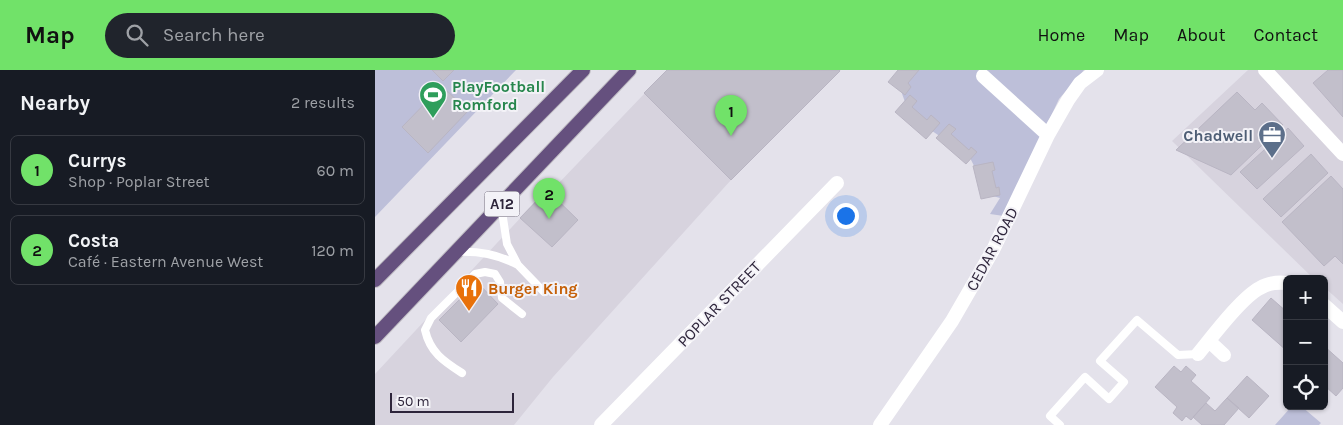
<!DOCTYPE html>
<html lang="en">
<head>
<meta charset="utf-8">
<style>
	body { margin:0; font-family:Karla,sans-serif; background:#20242c; color:#f1f3f6 }
	.controls { position:absolute; right:15px; bottom:15px; display:grid; overflow:hidden; border-radius:8px; box-shadow:0 1px 4px #0004 }
	.controls button { width:45px; height:45px; display:grid; place-items:center; padding:0; border:0; border-bottom:1px solid #363941; background:#171b24; color:#f1f3f6; font:25px sans-serif }
	.scale { position:absolute; left:15px; bottom:12px; width:124px; box-sizing:border-box; padding-left:5px; border:2px solid #2d243a; border-top:0; font-size:14px; line-height:18px; white-space:nowrap; color:#2d243a; -webkit-text-stroke:4px #f3f2f7; paint-order:stroke }
	.you { position:absolute; left:470px; top:145px; width:18px; height:18px; margin:-12px; border:4px solid #fff; border-radius:50%; background:#1a73e8; box-shadow:0 0 0 8px #1a73e833 }
	.badge { display:grid; place-items:center; width:32px; height:32px; border-radius:50%; background:#71e269; color:#111; font-size:16px; font-weight:700 }
	.pin { position:absolute; translate:-50% -41px; filter:drop-shadow(0 1px 2px #0008) }
	.pin::after { content:''; position:absolute; top:26px; width:18px; height:15px; background:inherit; clip-path:polygon(0 0,100% 0,50% 100%) }
	.list { margin:0; padding:0; list-style:none }
	h2 { display:flex; justify-content:space-between; align-items:center; height:65px; margin:0; padding:0 20px; font-size:21px }
	h2 small { font-size:16px; font-weight:400; color:#9ea1a6 }
	.list li { display:grid; grid-template-columns:32px 1fr auto; gap:15px; align-items:center; box-sizing:border-box; height:70px; margin:0 10px 10px; padding:0 10px; border:1px solid #363941; border-radius:8px }
	.list b { display:block; font-size:19px; white-space:nowrap }
	.list p { margin:0; font-size:16px; white-space:nowrap; color:#9ea1a6 }
	.list em { font-size:16px; font-style:normal; color:#9ea1a6 }
	.icon { flex:none; width:28px; height:28px; fill:none; stroke:currentColor; stroke-width:2; stroke-linecap:round; stroke-linejoin:round }
	.map { position:relative; flex:none; width:968px; height:355px; overflow:hidden }
	header { display:flex; align-items:center; gap:30px; box-sizing:border-box; height:70px; padding:0 25px; background:#71e269; color:#111 }
	header strong { font-size:24px }
	nav { display:flex; gap:28px; margin-inline-start:auto; font-size:18px }
	.search { width:350px; height:45px; background:#20242c; display:flex; align-items:center; gap:12px; box-sizing:border-box; padding:0 18px; border-radius:28px; color:#9ea1a6; font-size:19px }
	main { display:flex }
	aside { flex:1; background:#171b24 }
	.map>svg:first-child { display:block }
</style>
</head>
<body>
<header>
<strong>Map</strong>
<div class="search"><svg class="icon" aria-label="search" viewBox="0 0 24 24"><circle cx="10" cy="10" r="6"/><path d="M15 15l6 6"/></svg>Search here</div>
<nav><a>Home</a><a>Map</a><a>About</a><a>Contact</a></nav>
</header>
<main>
<aside>
<h2>Nearby<small>2 results</small></h2>
<ul class="list">
<li><span class="badge">1</span><div><b>Currys</b><p>Shop · Poplar Street</p></div><em>60 m</em></li>
<li><span class="badge">2</span><div><b>Costa</b><p>Café · Eastern Avenue West</p></div><em>120 m</em></li>
</ul>
</aside>
<div class="map">
<svg width="968" height="355" viewBox="0 0 968 355">
	<rect width="100%" height="100%" fill="#e4e2eb"/>
	<path fill="#d7d3de" d="M292 0H466L356 110 178 307 139 355H0V304L177 114 180 117Z
		M873 0H968V234L949 217V209H939L797 71Z"/>
	<path fill="#bdbfd9" d="M0 0H141L0 147Z
		M534 0H709L684 29 629 146 615 144 625 128 614 125 594 86 535 46 525 18Z
		M917 336H926L946 353 944 355H900Z"/>
	<path fill="#c2bfcb" stroke="#b9b5c3" d="M57 0H79L68 11Z
		M292 0H464L465 1 356 110 269 23Z
		M523 0H544L533 13 536 17 530 25 513 12Z
		M953 0H968V47L938 13Z
		M67 16 93 41 53 83 27 57Z
		M862 22 880 40 887 33 908 55 856 105 801 80Z
		M535 25 542 31 537 37 552 50 556 45 565 53 551 69 520 42Z
		M574 54 581 59 576 64 594 80 596 77 602 82 591 94 561 68Z
		M913 58 929 76 882 119 865 102Z
		M936 84 953 103 906 147 888 129Z
		M618 92 620 100 617 101 621 118 624 117 625 125 606 129 598 96Z
		M956 106 968 119V194L960 186 949 196 907 152Z
		M172 120 203 150 177 177 145 148Z
		M102 212 123 234 86 272 64 250Z
		M896 228 912 242V281L877 250Z
		M949 276 968 293V318L961 326 949 315Z
		M799 296 806 302 811 296 821 305 816 311 835 328 816 350 811 346 807 351 798 343 802 337 780 317Z
		M872 306 894 326 874 348 852 328Z
		M852 328 864 338 849 355H827L818 347 831 333 840 341Z"/>
	<g fill="none" stroke-linecap="round" stroke-linejoin="round">
		<defs>
			<path id="trunk" d="M0 210 208 0
				M0 267 254 0"/>
		</defs>
		<use href="#trunk" stroke="#c0bdc4" stroke-width="16"/>
		<path stroke="#fff" stroke-width="8" d="M126 135 132 174 143 195 169 222
			M81 182C104 181 122 184 143 195
			M87 303C68 291 55 282 50 260L56 248 100 204 110 202 120 204 125 212 127 228 147 244
			M685 355 675 346 710 307 734 329 749 312 725 291 762 250 803 285 823 284"/>
		<path stroke="#fff" stroke-width="14" d="M890 0 968 84
			M608 6 673 65
			M949 235 968 252
			M834 271 849 285
			M823 284C837 267 867 227 885 218 893 213 903 212 912 213
			M226 355 462 113
			M505 355 577 251 618 180 673 65 693 30 705 13 722 0"/>
		<use href="#trunk" stroke="#65507e" stroke-width="14"/>
	</g>
	<defs>
		<symbol id="stadium-pin" viewBox="-11 -11 22 30"><path d="M0 17L-7.5 6A9.5 9.5 0 1 1 7.5 6Z" fill="#2e9e5b" stroke="#f3f2f7"/><path d="M0-5a6.5 5 0 1 0 0 10a6.5 5 0 1 0 0-10ZM-3.5-1.8h7v3.6h-7Z" fill="#fff"/></symbol>
		<symbol id="office-pin" viewBox="-11 -11 22 30"><path d="M0 17L-7.5 6A9.5 9.5 0 1 1 7.5 6Z" fill="#5c6f8a" stroke="#f3f2f7"/><path d="M-6-3h4V-5.5h4V-3h4V5H-6ZM-1-4.5V-3h2v-1.5ZM-6 0V1H6V0Z" fill="#fff"/></symbol>
		<symbol id="restaurant-pin" viewBox="-11 -11 22 30"><path d="M0 17L-7.5 6A9.5 9.5 0 1 1 7.5 6Z" fill="#e8710a" stroke="#f3f2f7"/><path d="M-5-6h1v4h1v-4h1v4h1v-4h1v5L-1.5 .5V6h-2V.5L-5-1ZM5-6V6H3V1.5H1.5Q1.5-4 5-6Z" fill="#fff"/></symbol>
	</defs>
	<g fill-rule="evenodd">
		<use href="#stadium-pin" x="42" y="9" width="32" height="43"/>
		<use href="#office-pin" x="881" y="49" width="32" height="43"/>
		<use href="#restaurant-pin" x="78" y="202" width="32" height="43"/>
	</g>
	<g text-anchor="middle" dominant-baseline="central" stroke-width="4" stroke-linejoin="round" paint-order="stroke">
		<rect fill="#f3f2f7" stroke="#686273" stroke-width="1" x="109.5" y="121.5" width="35" height="25" rx="4"/>
		<g font-size="15" font-weight="bold" fill="#2d243a">
			<text x="127" y="134">A12</text>
		</g>
		<g font-size="16" font-weight="bold" fill="#27864d" stroke="#f3f2f7" text-anchor="start">
			<text x="77" y="16">PlayFootball<tspan x="77" dy="18">Romford</tspan></text>
		</g>
		<g font-size="16" font-weight="bold" fill="#4e5e75" stroke="#f3f2f7" text-anchor="end">
			<text x="878" y="65">Chadwell</text>
		</g>
		<g font-size="16" fill="#2d243a" stroke="#f3f2f7">
			<text transform="translate(617 179) rotate(-62)">CEDAR ROAD</text>
			<text transform="translate(344 234) rotate(-46)">POPLAR STREET</text>
		</g>
		<g font-size="16" font-weight="bold" fill="#c56008" stroke="#f3f2f7" text-anchor="start">
			<text x="113" y="218">Burger King</text>
		</g>
	</g>
</svg>
<div class="controls">
<button>+</button>
<button>−</button>
<button><svg class="icon" aria-label="locate" viewBox="0 0 24 24"><circle cx="12" cy="12" r="6"/><path d="M12 2v4M12 18v4M2 12h4M18 12h4"/></svg></button>
</div>
<div class="scale">50 m</div>
<div class="you"></div>
<div class="pin badge" style="left:356px;top:66px">1</div>
<div class="pin badge" style="left:174px;top:149px">2</div>
</div>
</main>
</body>
</html>
